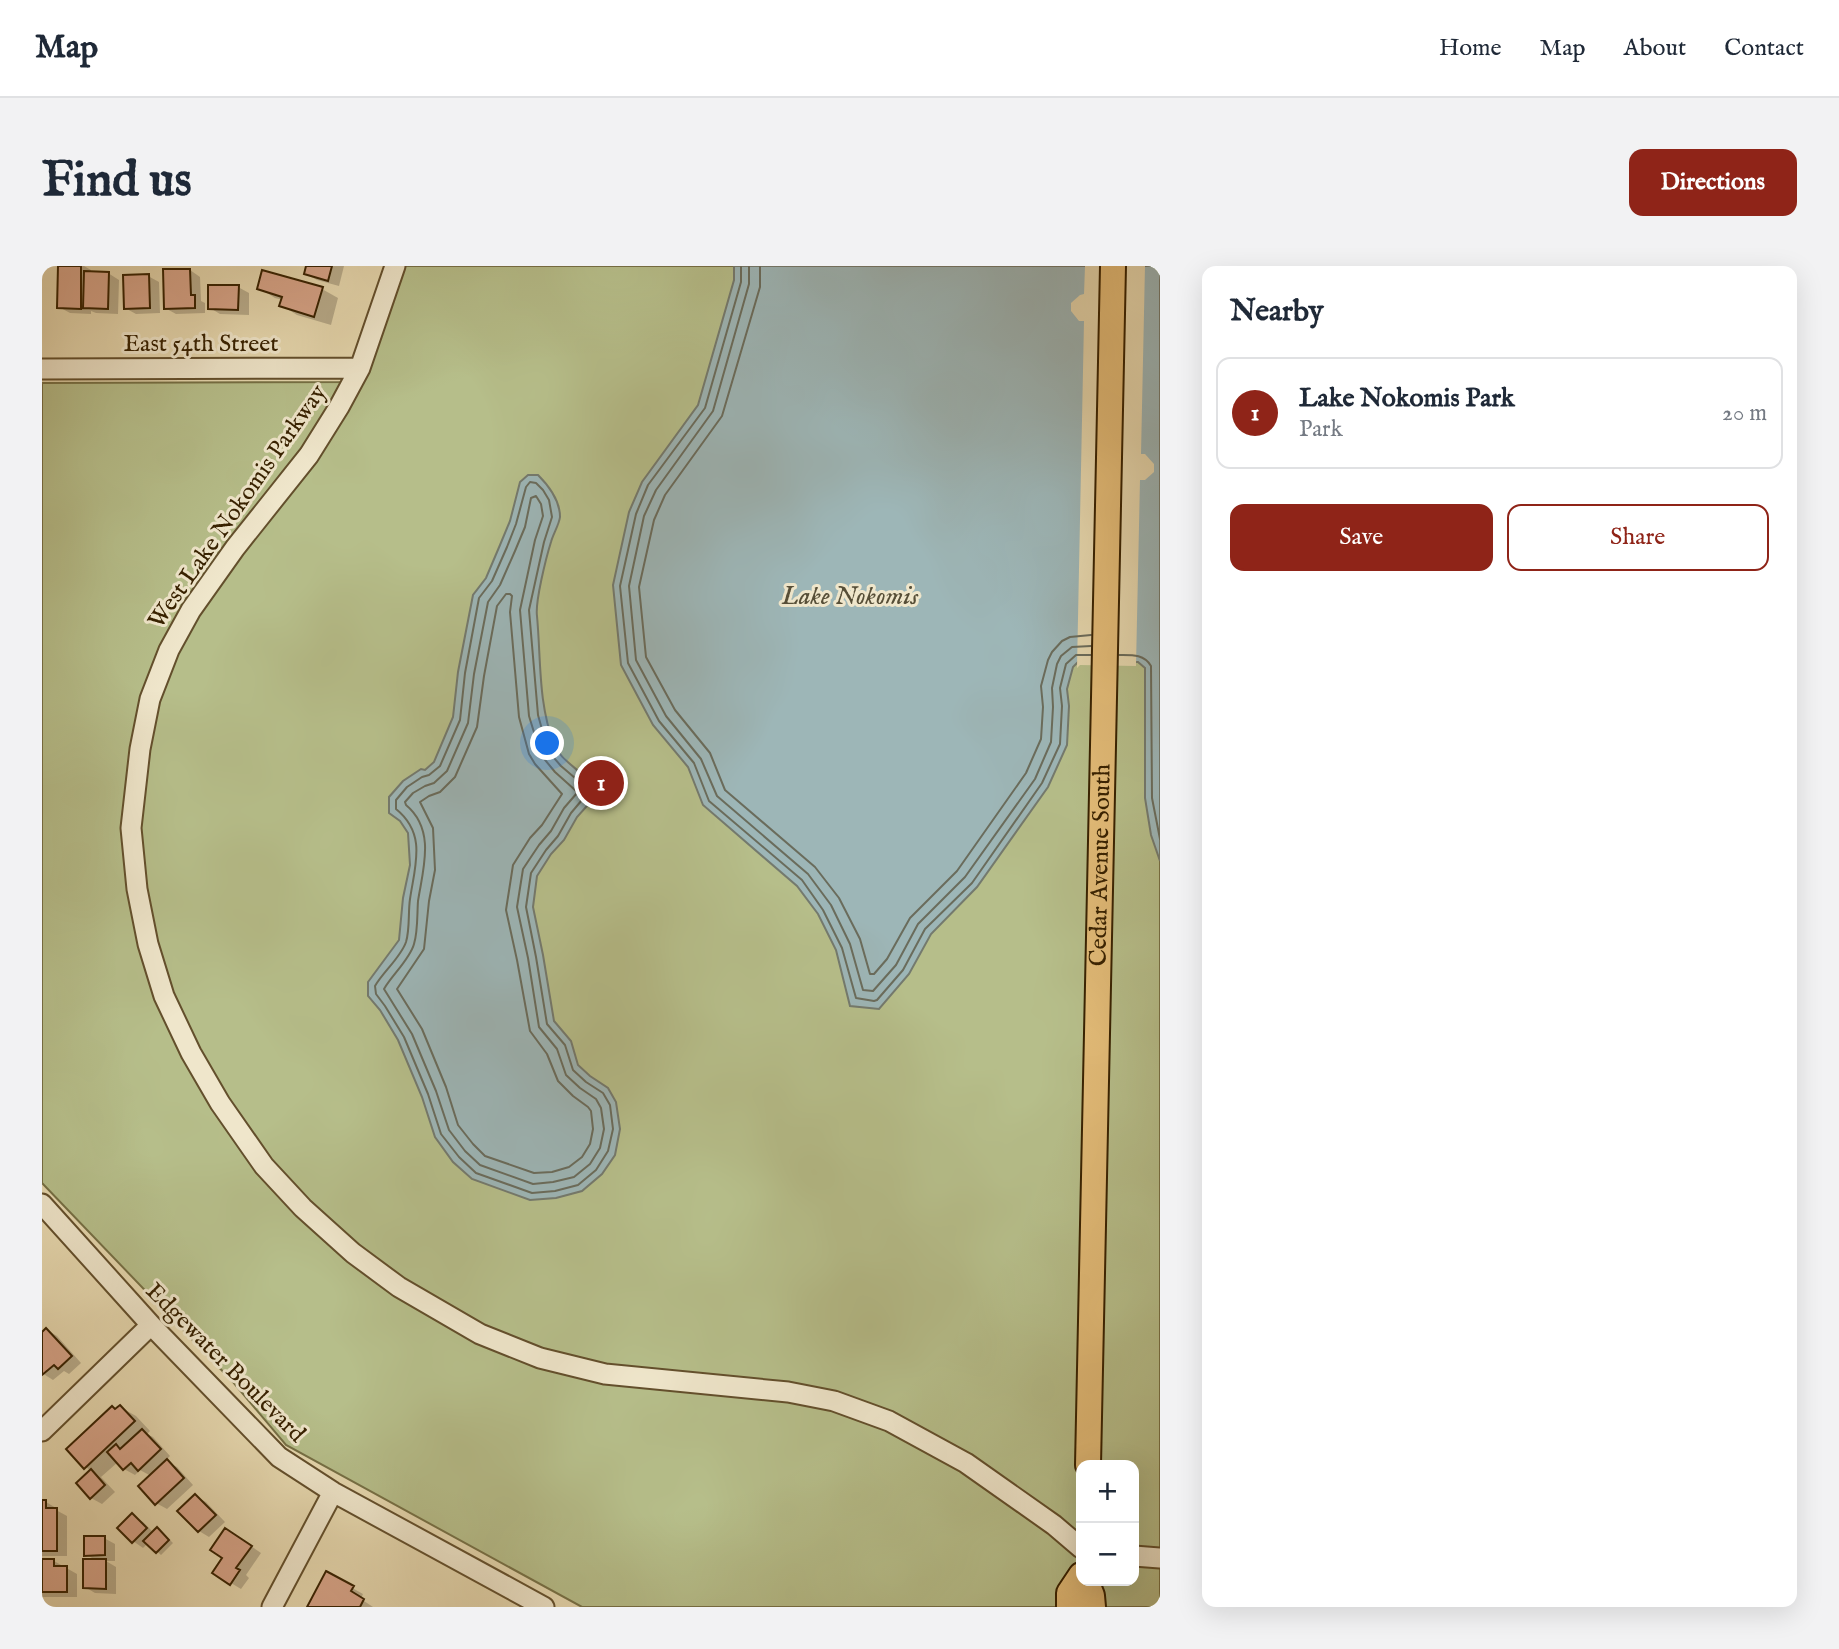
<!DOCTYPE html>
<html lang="en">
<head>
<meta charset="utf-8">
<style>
	body { margin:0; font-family:"IM FELL English",serif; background:#f2f2f3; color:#1f2937 }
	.controls { position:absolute; right:21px; bottom:21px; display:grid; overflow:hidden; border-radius:14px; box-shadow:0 7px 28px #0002 }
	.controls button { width:63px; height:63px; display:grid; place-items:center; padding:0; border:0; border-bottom:2px solid #e0e1e3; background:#fff; color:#1f2937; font:35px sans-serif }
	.you { position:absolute; left:506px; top:478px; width:24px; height:24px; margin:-18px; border:5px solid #fff; border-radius:50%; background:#1a73e8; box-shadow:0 0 0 10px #1a73e833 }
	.badge { display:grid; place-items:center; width:46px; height:46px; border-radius:50%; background:#8f2418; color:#fff; font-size:23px; font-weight:700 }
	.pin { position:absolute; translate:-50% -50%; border:4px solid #fff; box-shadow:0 2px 7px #0006 }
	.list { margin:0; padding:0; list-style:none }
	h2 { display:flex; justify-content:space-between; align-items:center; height:91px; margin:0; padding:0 28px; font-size:30px }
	h2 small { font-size:23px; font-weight:400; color:#747a83 }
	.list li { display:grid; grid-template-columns:46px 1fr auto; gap:21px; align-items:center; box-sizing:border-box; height:112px; margin:0 14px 14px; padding:0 14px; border:2px solid #e0e1e3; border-radius:14px }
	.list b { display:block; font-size:26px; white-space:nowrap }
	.list p { margin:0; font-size:23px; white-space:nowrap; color:#747a83 }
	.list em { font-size:23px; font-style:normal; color:#747a83 }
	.actions { display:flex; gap:14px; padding:21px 28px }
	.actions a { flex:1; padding:16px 0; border:2px solid #8f2418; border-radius:14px; text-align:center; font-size:24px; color:#8f2418 }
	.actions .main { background:#8f2418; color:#fff }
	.map { position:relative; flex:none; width:1118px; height:1341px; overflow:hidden; border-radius:14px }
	header { display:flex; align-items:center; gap:42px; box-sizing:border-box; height:98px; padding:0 35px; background:#fff; border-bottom:2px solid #e0e1e3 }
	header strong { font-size:33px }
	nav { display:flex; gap:38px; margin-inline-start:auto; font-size:24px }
	.intro { display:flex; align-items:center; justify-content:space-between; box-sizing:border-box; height:168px; padding:0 42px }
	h1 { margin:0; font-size:49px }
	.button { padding:18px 32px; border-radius:14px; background:#8f2418; color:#fff; font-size:24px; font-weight:700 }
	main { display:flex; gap:42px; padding:0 42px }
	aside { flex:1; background:#fff; border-radius:14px; box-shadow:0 7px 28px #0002 }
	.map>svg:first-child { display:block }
</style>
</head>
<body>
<header>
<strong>Map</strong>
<nav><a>Home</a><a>Map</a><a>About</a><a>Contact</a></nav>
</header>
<div class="intro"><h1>Find us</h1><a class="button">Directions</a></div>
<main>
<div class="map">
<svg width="1118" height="1341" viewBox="0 0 1118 1341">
	<rect width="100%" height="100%" fill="#e6d8af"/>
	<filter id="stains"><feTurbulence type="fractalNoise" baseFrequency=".00286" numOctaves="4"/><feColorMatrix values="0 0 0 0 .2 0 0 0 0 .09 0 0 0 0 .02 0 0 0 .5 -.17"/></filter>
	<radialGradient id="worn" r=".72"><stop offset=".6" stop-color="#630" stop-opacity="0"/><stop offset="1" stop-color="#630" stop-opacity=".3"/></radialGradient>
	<path fill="#b6be8a" stroke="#767045" stroke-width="2" fill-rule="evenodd" d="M362 0H1118V1341H540L244 1179 191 1116 0 917V117L320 116ZM1039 1199H1092V1315H1039Z"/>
	<path fill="#9db6b7" stroke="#747a6e" stroke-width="2" d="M692 0H1118V595L1109 569 1103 532V402L1096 396H1036L1031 401 1025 423 1027 440 1025 479 1006 521 935 621 889 668 867 708 837 743 808 740 794 684 776 648 755 620 661 539 646 501 611 459 579 399 571 319 587 246 600 216 656 139 692 14Z
		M486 209H496C507 220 518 234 518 251 517 259 511 268 509 276 504 292 493 336 495 350 499 392 496 438 512 478 520 500 552 507 552 532L535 551 522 574 509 588 495 610 491 641 501 689 512 755 529 775 536 799 548 810 566 822 574 836 578 863 573 889 560 908 540 925 514 932 488 934 430 913 411 896 393 871 380 831 356 774 338 744 326 730V716L357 674 361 632 368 599 366 567 358 555 347 547V531L361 515 379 503 383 504 392 496 411 451 416 406 431 329 444 312 458 279 468 255 478 216Z"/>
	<path fill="#e6d8af" d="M1043 0H1103L1099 188H1103L1112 198V206L1103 214H1098L1094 400 1038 399 1035 402 1042 55H1037L1029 45V37L1038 29 1042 28Z"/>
	<path fill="#0003" d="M18 0H42L49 4V7H66L77 14 76 48 54 47 49 45V48L28 47 17 41Z
		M266 0H302L297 20 275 14 264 8Z
		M148 4 158 11 159 35 163 37V47L134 48 123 42Z
		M106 10 117 16 118 47 94 48 83 42Z
		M196 21 207 27V49L178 48 168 42Z
		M217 22 280 23 296 32 289 59 255 49 239 39 241 34 233 32Z
		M5 1064 15 1070 39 1097 27 1108 22 1105 11 1114 0 1107V1068Z
		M78 1141 94 1150 108 1165 105 1168 111 1171 128 1190 123 1195 135 1201 151 1219 125 1243 114 1237 109 1210 98 1204 93 1209 82 1203 76 1196 59 1211 73 1226 60 1238 49 1232V1205L44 1201 75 1145Z
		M153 1230 164 1236 183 1256 167 1271 157 1265Z
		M0 1236H4L14 1242V1244L25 1250V1290H0Z
		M91 1250 101 1256 112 1267 120 1266 131 1277 119 1289 106 1277 101 1282 91 1275Z
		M194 1270 219 1287 204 1309 207 1312 199 1323 189 1317Z
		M62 1272 73 1278V1295H64L74 1301V1328L53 1327 43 1321 54 1294 44 1289Z
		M0 1295H12L35 1308V1331H0Z
		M285 1308 321 1328 319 1333 331 1341H267Z"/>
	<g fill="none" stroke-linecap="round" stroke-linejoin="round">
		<path stroke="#6a6c5c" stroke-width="2" d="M699 0V16L663 142 606 219 594 248 578 320 586 397 617 455 652 497 667 535 760 614 781 644 800 682 814 732 832 735 835 734 861 704 883 663 930 617 1000 517 1018 478 1020 440 1018 422 1024 398 1034 389H1049
			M707 0V18L671 145 614 224 602 250 587 320 594 394 624 450 659 493 675 530 766 608 789 639 808 678 821 724 831 725 854 699 876 658 923 611 993 513 1009 476 1011 441 1010 422 1015 398 1019 390 1030 381 1049 380
			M718 0V21L680 150 623 229 612 254 597 321 604 391 633 444 668 487 683 524 773 601 797 632 818 673 828 708H832L845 693 868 652 915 605 984 507 999 473 1001 441 999 420 1006 394 1010 386 1020 375 1028 371 1049 369
			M488 216 494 217 501 224 507 234 510 251 502 276 487 344 496 449 506 485 519 500 540 518 545 528 529 547 516 570 504 584 489 607 484 641 494 691 505 758 523 779 531 804 544 816 561 827 568 839 571 863 566 885 554 904 536 919 513 925 490 927 434 907 417 891 399 868 386 828 362 771 343 740 334 728 333 720C341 706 359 691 364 676 368 663 366 646 368 633 373 599 385 568 354 543V534L365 521 380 511 387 509 398 500 418 454 423 407 437 332 450 315 465 281 474 258 484 221Z
			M494 230 499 238 501 250 493 274 478 344 487 450 499 489 513 506 533 524 535 527 522 542 509 565 497 579 481 603 475 641 486 692 497 761 515 783 524 809 538 822 554 833 559 842 562 863 558 882 548 898 532 911 511 916 491 918 438 899 423 885 407 864 394 825 370 768 342 723C350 709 368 693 372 678 376 665 375 649 376 635 381 603 394 564 364 539L363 536 371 527 383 520 392 517 405 505 426 457 432 408 446 336 458 319 473 285 483 261 489 232Z
			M468 328 470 330 468 346 477 451 487 488 493 498 520 528 500 559 488 572 471 599 464 644 475 694 488 765 505 788 516 815 531 830 546 841 549 845 551 863 548 878 540 891 527 901 510 906 492 907 443 890 431 878 416 859 404 821 380 763 355 723 382 683 387 635 393 604 391 562 378 536 387 530 398 526 413 511 435 461 442 410 455 340 464 328Z
			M1077 389C1090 389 1102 388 1109 400L1110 532 1118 573"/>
	</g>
	<path fill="#d7a489" stroke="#372100" stroke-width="2" d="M16 0H39V43L15 42Z
		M264 0H290L286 15 262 8Z
		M121 3H148L149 29H153V42L122 43Z
		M220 4 281 21 272 51 237 40 240 31 215 23Z
		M42 5 67 6 66 43 41 42Z
		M107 8 108 42 82 43 81 9Z
		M166 19H197L196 44 166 43Z
		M4 1062 30 1090 16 1103 12 1099 0 1109V1066Z
		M78 1139 93 1155 42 1203 24 1183 70 1140 73 1143Z
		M100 1163 119 1183 96 1205 89 1197 81 1204 65 1186 74 1178 78 1183Z
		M125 1193 142 1212 113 1239 96 1220Z
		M49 1203 63 1219 48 1233 34 1217Z
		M153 1228 174 1249 156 1266 135 1245Z
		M0 1234H4V1242H15V1285H0Z
		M90 1247 105 1262 90 1277 75 1262Z
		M115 1261 127 1274 114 1287 101 1275Z
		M183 1262 210 1280 194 1302 198 1304 188 1319 170 1307 180 1292 168 1284Z
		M42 1270H63V1289L42 1290Z
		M0 1293H12V1300H25V1326H0Z
		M41 1293H64V1323L41 1322Z
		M284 1305 312 1320 309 1325 322 1333 318 1341H265Z"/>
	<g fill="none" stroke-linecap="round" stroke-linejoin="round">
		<defs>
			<path id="minor" d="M353 0 318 102 297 141 267 189 193 282 149 344 127 384 108 433 98 483 89 562 95 623 106 678 122 730 149 787 178 837 222 900 261 942 311 987 357 1021 438 1068 498 1092 563 1108 746 1126 792 1135 847 1155 924 1197 1012 1259 1039 1282
				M0 103 318 102
				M0 938 109 1059 237 1191 291 1226 502 1341
				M0 1165 109 1059
				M1092 1290 1118 1292
				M230 1341 291 1226"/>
			<g id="major">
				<path id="s1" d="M1046 1199 1071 0"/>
				<path d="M1027 1341V1327L1039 1309"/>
			</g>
			<path id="highway" d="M1042 1315 1048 1330 1049 1341"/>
		</defs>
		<use href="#minor" stroke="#634f2c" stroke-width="23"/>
		<use href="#major" stroke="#372100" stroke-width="28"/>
		<use href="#highway" stroke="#372100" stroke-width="32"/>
		<use href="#minor" stroke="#efe6cb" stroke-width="19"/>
		<use href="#major" stroke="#e3bc78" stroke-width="24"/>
		<use href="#highway" stroke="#e3bc78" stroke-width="28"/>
	</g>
	<g text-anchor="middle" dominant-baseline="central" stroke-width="6" stroke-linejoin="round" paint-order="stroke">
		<g font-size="24" fill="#372100" stroke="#efe6cb">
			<text x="159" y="78">East 54th Street</text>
			<text transform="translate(196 241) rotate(-55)">West Lake Nokomis Parkway</text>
			<text stroke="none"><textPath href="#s1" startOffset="600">Cedar Avenue South</textPath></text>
			<text transform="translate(183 1097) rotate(45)">Edgewater Boulevard</text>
		</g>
		<g font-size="26" font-style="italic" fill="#564e37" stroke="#efe6cb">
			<text x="808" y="330">Lake Nokomis</text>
		</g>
	</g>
	<rect width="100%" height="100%" filter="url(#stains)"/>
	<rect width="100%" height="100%" fill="url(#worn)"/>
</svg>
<div class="controls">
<button>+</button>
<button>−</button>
</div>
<div class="you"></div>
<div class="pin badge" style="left:559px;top:517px">1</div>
</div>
<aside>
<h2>Nearby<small></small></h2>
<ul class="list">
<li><span class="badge">1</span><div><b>Lake Nokomis Park</b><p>Park</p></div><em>20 m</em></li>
</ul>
<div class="actions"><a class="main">Save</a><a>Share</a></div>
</aside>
</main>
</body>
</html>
